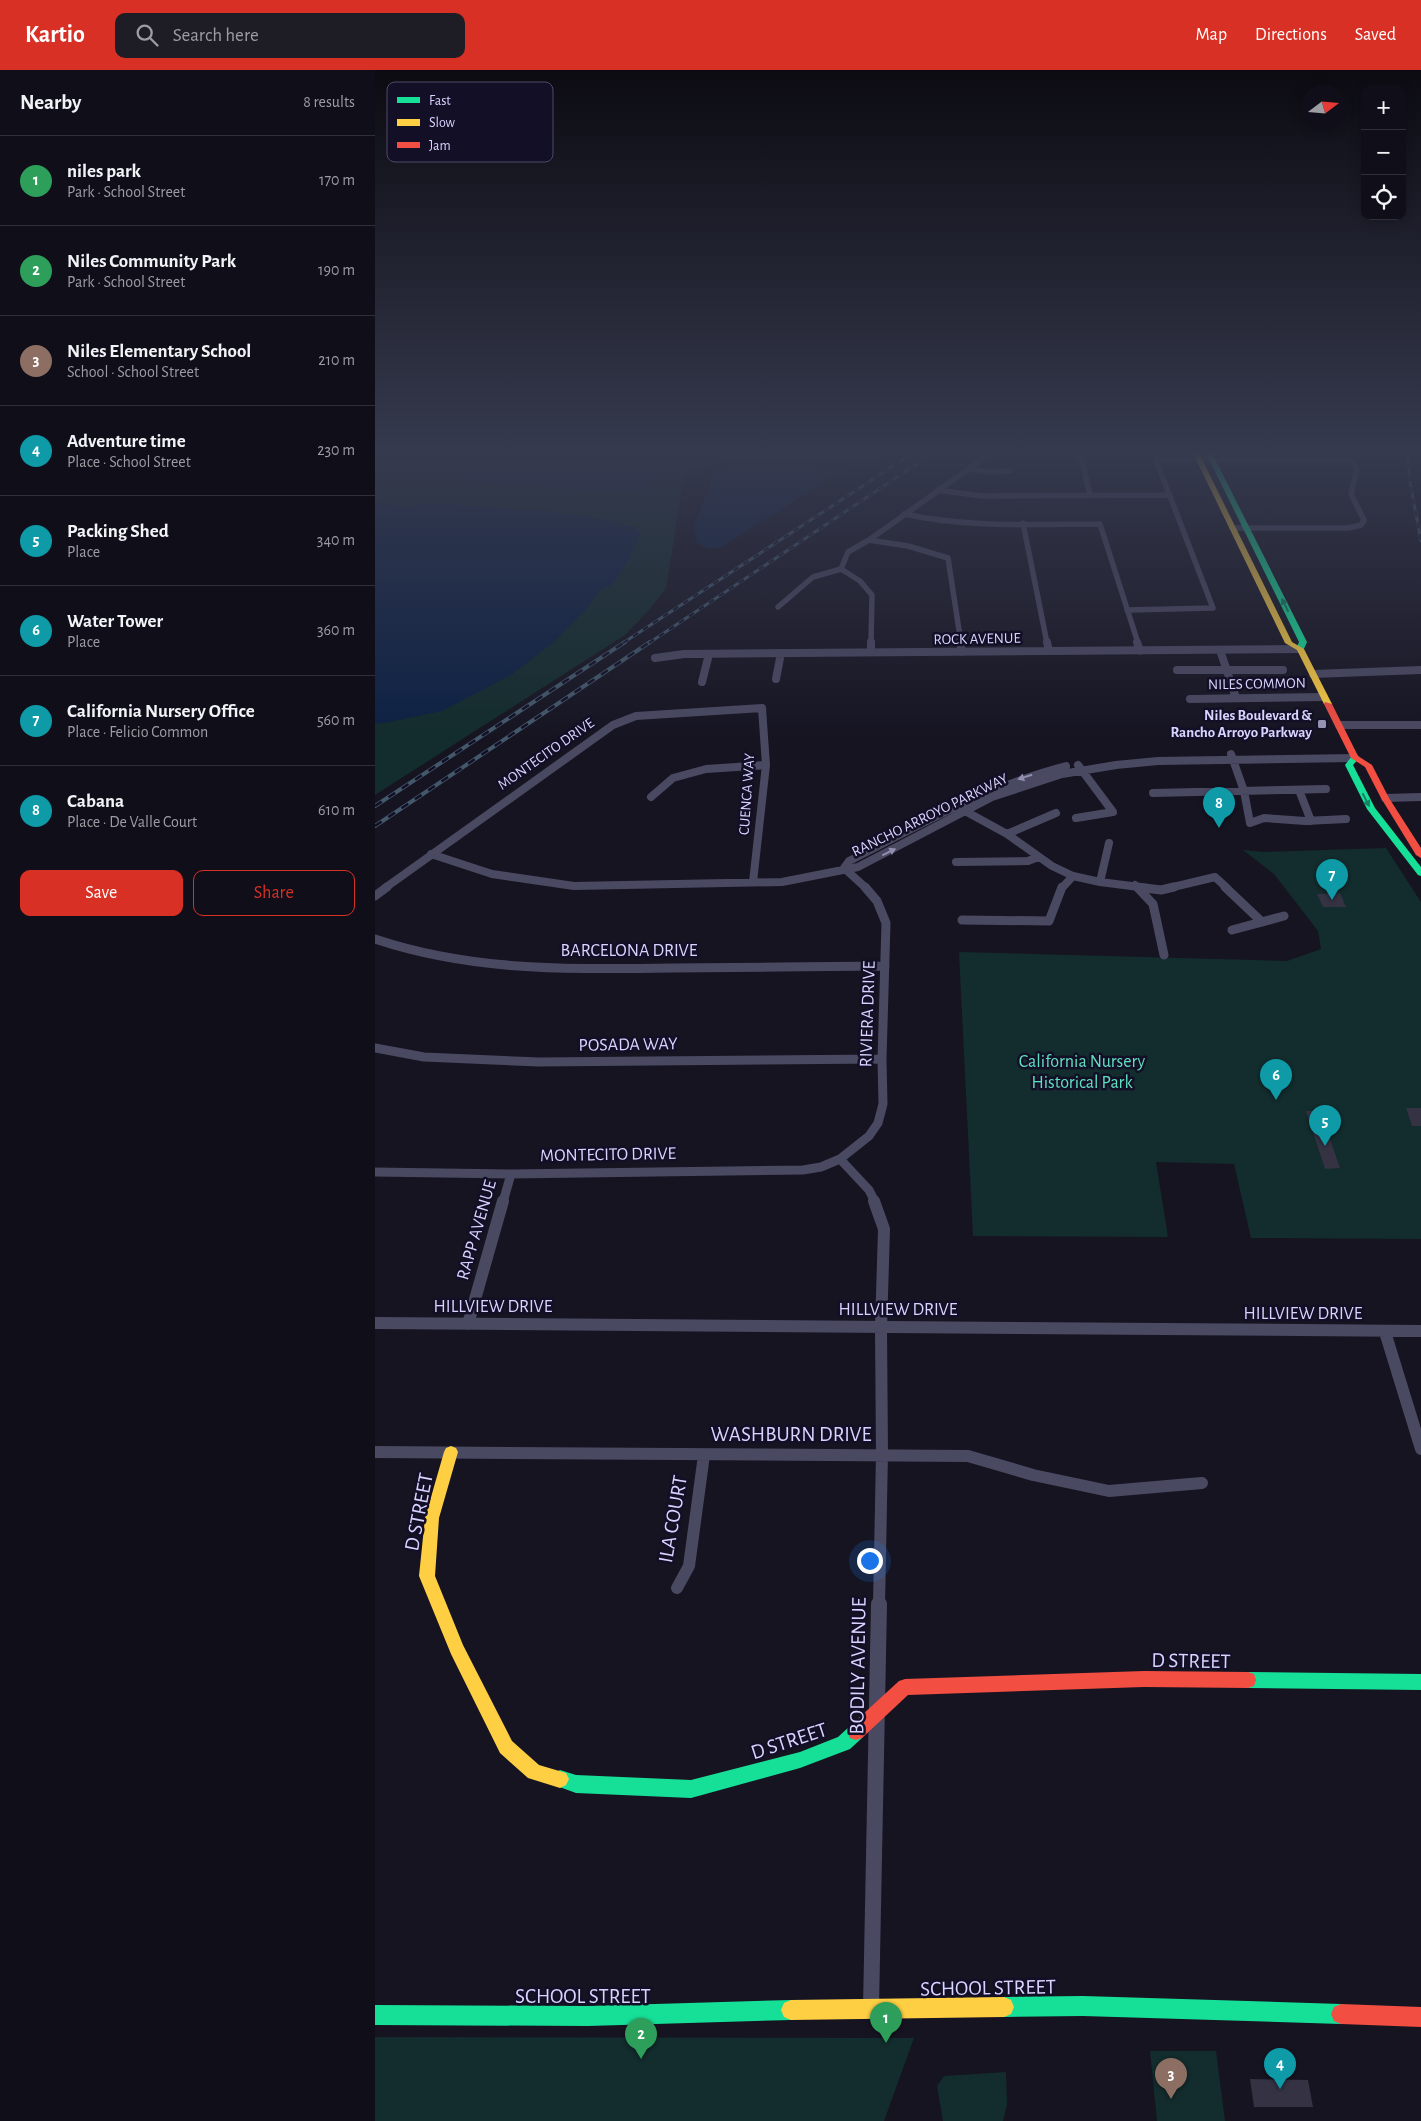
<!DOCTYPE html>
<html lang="en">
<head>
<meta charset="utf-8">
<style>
	body { margin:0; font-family:"Alegreya Sans",sans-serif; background:#1e1d26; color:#f1f3f6 }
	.controls { position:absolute; right:15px; top:15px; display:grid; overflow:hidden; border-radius:10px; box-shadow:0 2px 12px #0003 }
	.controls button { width:45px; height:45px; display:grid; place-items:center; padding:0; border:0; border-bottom:1px solid #302f38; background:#100f19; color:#f1f3f6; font:25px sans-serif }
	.compass { position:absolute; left:926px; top:15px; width:45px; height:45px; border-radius:50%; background:#100f19; box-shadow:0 2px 12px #0003; rotate:74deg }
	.you { position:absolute; left:494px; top:1490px; width:18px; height:18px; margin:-12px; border:4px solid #fff; border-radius:50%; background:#1a73e8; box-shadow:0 0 0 8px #1a73e833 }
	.badge { display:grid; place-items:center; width:32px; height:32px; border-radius:50%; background:#d93025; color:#fff; font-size:16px; font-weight:700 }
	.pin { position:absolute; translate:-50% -41px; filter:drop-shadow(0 1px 2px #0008) }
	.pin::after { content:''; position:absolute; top:26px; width:18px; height:15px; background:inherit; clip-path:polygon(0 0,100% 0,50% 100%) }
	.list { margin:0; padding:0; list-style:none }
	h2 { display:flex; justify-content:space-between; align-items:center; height:65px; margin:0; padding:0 20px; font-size:21px }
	h2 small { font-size:16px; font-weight:400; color:#9c9ca2 }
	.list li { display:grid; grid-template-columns:32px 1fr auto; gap:15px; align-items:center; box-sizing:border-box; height:90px; padding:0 20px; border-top:1px solid #302f38 }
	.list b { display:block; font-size:19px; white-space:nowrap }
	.list p { margin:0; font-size:16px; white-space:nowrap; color:#9c9ca2 }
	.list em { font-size:16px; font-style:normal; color:#9c9ca2 }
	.actions { display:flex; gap:10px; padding:15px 20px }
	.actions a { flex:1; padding:11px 0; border:1px solid #d93025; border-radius:10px; text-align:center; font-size:18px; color:#d93025 }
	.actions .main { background:#d93025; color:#fff }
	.icon { flex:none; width:28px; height:28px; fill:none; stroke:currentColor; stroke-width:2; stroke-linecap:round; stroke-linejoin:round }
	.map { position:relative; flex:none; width:1046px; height:2051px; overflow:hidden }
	header { display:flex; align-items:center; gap:30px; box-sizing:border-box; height:70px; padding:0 25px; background:#d93025; color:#fff }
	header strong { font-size:24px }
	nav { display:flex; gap:28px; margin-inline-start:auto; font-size:18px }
	.search { width:350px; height:45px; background:#1e1d26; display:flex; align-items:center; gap:12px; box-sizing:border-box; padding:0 18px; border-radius:10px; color:#9c9ca2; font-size:19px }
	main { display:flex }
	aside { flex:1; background:#100f19 }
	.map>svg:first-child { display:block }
</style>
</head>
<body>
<header>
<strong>Kartio</strong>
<div class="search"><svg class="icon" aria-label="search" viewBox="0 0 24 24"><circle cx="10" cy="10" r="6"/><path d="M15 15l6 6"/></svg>Search here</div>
<nav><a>Map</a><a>Directions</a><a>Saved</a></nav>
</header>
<main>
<aside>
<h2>Nearby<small>8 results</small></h2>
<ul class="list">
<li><span class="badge" style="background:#2e9e5b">1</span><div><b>niles park</b><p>Park · School Street</p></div><em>170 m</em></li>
<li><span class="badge" style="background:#2e9e5b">2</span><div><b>Niles Community Park</b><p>Park · School Street</p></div><em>190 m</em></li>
<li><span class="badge" style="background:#8d6e63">3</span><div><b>Niles Elementary School</b><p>School · School Street</p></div><em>210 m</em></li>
<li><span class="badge" style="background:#0f9aa8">4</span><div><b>Adventure time</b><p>Place · School Street</p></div><em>230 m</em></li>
<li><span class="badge" style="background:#0f9aa8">5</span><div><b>Packing Shed</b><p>Place</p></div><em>340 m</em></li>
<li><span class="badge" style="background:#0f9aa8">6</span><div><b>Water Tower</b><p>Place</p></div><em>360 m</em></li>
<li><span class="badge" style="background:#0f9aa8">7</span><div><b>California Nursery Office</b><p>Place · Felicio Common</p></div><em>560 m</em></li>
<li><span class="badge" style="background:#0f9aa8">8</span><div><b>Cabana</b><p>Place · De Valle Court</p></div><em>610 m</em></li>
</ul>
<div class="actions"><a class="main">Save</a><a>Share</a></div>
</aside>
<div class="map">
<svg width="1046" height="2051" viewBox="0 0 1046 2051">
	<rect width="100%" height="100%" fill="#161421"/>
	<path fill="#132c2d" d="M0 381H527L507 388 348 392 322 398 309 408 291 518 274 540 250 565 0 725Z
		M1011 778 1046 832V1169L876 1168 859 1094 781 1092 793 1167 598 1166 584 882 912 891 946 879 943 861 899 804 868 780 888 782Z
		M0 1967 539 1968 509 2051H0Z
		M775 1981H841L850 2051H782Z
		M631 2002 632 2034 628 2051H568L562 2016 569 2006Z"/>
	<path fill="#0d2144" d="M58 381H323L299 394 267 420 221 421 99 411 66 407 57 401Z
		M353 398 470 399 348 476C338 480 331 479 322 473L318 455 323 447 336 412 334 408 343 401Z
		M0 431 30 438 49 434H73L180 442 225 449 260 457 266 465 250 496 238 514 224 521 214 536 179 572 136 605 67 641 9 653 0 654Z"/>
	<path fill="#343243" d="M965 823 971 837H948L942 824Z
		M1031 1038H1046V1056H1037Z
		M931 1041H960L964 1054H950L965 1098 950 1099Z
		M875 2009 933 2010 938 2037H879Z"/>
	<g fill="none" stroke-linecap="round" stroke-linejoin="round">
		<path stroke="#4a4962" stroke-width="5.5" d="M705 382 715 425
			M595 399 614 402 635 401
			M562 420 607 426 795 425
			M529 444C593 458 660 454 725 454L763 573
			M648 453 672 573
			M857 458H973L986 455 989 450 976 424 982 399 970 381
			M494 470 533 476 573 488 586 573
			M403 537 438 507 466 499
			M752 540 838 538 781 390H975
			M496 573 497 525 485 511 466 499 473 482 494 470 619 381"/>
		<path stroke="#4a4962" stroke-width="8" d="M585 572 587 582
			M672 572 674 581
			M762 572 765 581
			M845 580 861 628
			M496 582V572
			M280 588 309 584 925 579
			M802 600H908
			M938 604 1046 600
			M401 609 406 583
			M327 612 334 584
			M815 629 949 627
			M964 655H1046
			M856 684 869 721 875 753 889 748 930 751 971 749
			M924 720 936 751
			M778 723 951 719
			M276 727 298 708 331 699 391 695
			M1010 728 1046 727
			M590 741 632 764 677 796 698 806 725 812 772 818
			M701 748 738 742 703 695
			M632 764 681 743
			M56 784 117 804 199 816 407 812 483 797 617 727 687 704 741 695 783 691 980 688
			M581 792 653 791 663 787
			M469 798 474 791C545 755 613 716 691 696
			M469 798 491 818
			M725 812 734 773
			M760 815 763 818
			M10 818 238 655 261 646 387 638 391 695 378 812
			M687 818 698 806
			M794 818 840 807 852 818"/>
		<path stroke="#4a4962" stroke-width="9" d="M762 817 786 820 799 817
			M762 817 778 834 789 885
			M850 817 887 852
			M0 826 12 817
			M587 850 674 851 687 817
			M857 860 909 846
			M0 869C99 902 194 899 297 898 368 897 439 897 510 896
			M0 978 49 987 164 992 507 989
			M465 1089 494 1120 500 1132
			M0 1102 136 1104 428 1100 446 1097 465 1089 494 1066 503 1053 508 1034 507 989 511 853 502 831 490 817
			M128 1132 136 1104"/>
		<path stroke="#4a4962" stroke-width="12" d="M499 1131 509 1159 506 1258 507 1384 504 1535
			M0 1253 1046 1261
			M93 1254 128 1131
			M1010 1262 1046 1379
			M0 1382 593 1386 658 1405 734 1421 827 1413
			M302 1518 314 1496 329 1385"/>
		<path stroke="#4a4962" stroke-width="16" d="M496 1938 504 1534"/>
		<path fill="#16e098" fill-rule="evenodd" d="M830 381H836L932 572 928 581 921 579 924 572Z
			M980 685 984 688 978 695 1000 738 1046 797V806L1043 805 992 739 970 695 977 686Z
			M873 1602 1046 1604V1620L873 1618 867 1616 865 1610 867 1604Z
			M481 1654 487 1656 489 1662 487 1668 475 1679 425 1698 316 1728 201 1723 179 1715 176 1709 179 1703 185 1700 201 1705 316 1710 425 1682 463 1667 475 1656Z
			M708 1926 966 1934 973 1937 976 1944 973 1951 966 1954 708 1946 629 1947 622 1944 619 1937 622 1930 629 1927Z
			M416 1930 423 1933 426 1940 423 1947 416 1950 213 1956 0 1955V1935L213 1936Z"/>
		<path fill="#ffcf43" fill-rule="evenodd" d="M817 381H823L917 572 929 579 957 634 956 636 949 634 922 580 910 573Z
			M76 1376 81 1378 83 1382 64 1448 60 1506 88 1575 137 1671 164 1695 191 1703 194 1709 191 1715 185 1718 153 1708 125 1683 76 1584 44 1506 50 1448 69 1382 71 1378Z
			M629 1927 636 1930 639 1937 636 1944 629 1947 416 1950 409 1947 406 1940 409 1933 416 1930Z"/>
		<path fill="#f24e42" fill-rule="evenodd" d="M950 632 957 634 983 686 997 695 1014 728 1046 778V788L1041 785 1006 728 990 697 976 688 949 634Z
			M769 1601 873 1602 879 1604 881 1610 879 1616 873 1618 769 1617 533 1625 487 1668 481 1670 475 1668 473 1662 475 1656 524 1611 530 1609Z
			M966 1934 1046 1937V1957L966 1954 959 1951 956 1944 959 1937Z"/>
		<defs>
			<path id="rail-far1" d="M1033 381 1035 412 1046 471
				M248 573 541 381
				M274 573 561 381"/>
			<path id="rail" d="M0 736 250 572
				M0 756 275 572"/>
		</defs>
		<use href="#rail-far1" stroke="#43596b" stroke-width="3"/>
		<use href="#rail" stroke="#43596b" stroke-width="4"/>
		<use href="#rail-far1" stroke="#130f26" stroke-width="2" stroke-dasharray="6" stroke-linecap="butt"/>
		<use href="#rail" stroke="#130f26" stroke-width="2.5" stroke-dasharray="8" stroke-linecap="butt"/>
	</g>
	<defs><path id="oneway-solid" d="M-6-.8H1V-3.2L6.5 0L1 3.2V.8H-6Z" transform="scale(1.25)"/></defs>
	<g fill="#158265">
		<use href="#oneway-solid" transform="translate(910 535) rotate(-117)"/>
		<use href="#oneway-solid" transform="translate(991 730) rotate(63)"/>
	</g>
	<g fill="#928eb0">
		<use href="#oneway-solid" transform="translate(650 707) rotate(162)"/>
		<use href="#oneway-solid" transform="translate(514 782) rotate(-26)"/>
	</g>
	<linearGradient id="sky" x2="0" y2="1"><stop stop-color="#0c0b12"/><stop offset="0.57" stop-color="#363a4e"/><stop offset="1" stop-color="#363a4e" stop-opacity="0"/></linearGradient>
	<rect width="1046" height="669" fill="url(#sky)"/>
	<rect fill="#9591b1" stroke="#130f26" stroke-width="2" x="942" y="649" width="10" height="10" rx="2.5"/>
	<g text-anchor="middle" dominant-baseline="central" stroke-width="5" stroke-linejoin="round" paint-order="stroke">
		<g font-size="15" fill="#d9d4ff" stroke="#130f26">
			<text transform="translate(602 569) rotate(-1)">ROCK AVENUE</text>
			<text transform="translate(882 614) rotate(-1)">NILES COMMON</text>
			<text transform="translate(171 684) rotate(-35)">MONTECITO DRIVE</text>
			<text transform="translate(372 724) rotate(-86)">CUENCA WAY</text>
			<text transform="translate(555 745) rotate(-26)">RANCHO ARROYO PARKWAY</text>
		</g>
		<g font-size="15" font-weight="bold" fill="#d9d4ff" stroke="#130f26" text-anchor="end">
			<text x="937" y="645">Niles Boulevard &amp;<tspan x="937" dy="17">Rancho Arroyo Parkway</tspan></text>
		</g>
		<g font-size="18" fill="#d9d4ff" stroke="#130f26">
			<text x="254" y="881">BARCELONA DRIVE</text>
			<text transform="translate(493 944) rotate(-88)">RIVIERA DRIVE</text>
			<text transform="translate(253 975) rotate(-1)">POSADA WAY</text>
			<text transform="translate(233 1085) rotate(-1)">MONTECITO DRIVE</text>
			<text transform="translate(102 1160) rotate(-74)">RAPP AVENUE</text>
			<text x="118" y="1237">HILLVIEW DRIVE</text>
			<text x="523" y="1240">HILLVIEW DRIVE</text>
			<text x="928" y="1244">HILLVIEW DRIVE</text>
		</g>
		<g font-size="18" fill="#5fe0c0" stroke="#130f26">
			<text x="707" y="992">California Nursery<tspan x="707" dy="21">Historical Park</tspan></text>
		</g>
		<g font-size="21" fill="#d9d4ff" stroke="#130f26">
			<text x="416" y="1364">WASHBURN DRIVE</text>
			<text transform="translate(44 1442) rotate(-79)">D STREET</text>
			<text transform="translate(298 1449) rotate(-80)">ILA COURT</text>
			<text transform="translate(816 1591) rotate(1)">D STREET</text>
			<text transform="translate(483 1596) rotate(-89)">BODILY AVENUE</text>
			<text transform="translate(414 1671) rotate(-18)">D STREET</text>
			<text transform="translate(613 1918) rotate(-1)">SCHOOL STREET</text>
			<text x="208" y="1926">SCHOOL STREET</text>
		</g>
	</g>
	<rect x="12" y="12" width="166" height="80" rx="8" fill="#130f26" stroke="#4e4a67" stroke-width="1"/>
	<rect x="22" y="27" width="23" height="6" fill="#16e098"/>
	<rect x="22" y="49" width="23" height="7" fill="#ffcf43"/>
	<rect x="22" y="72" width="23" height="6" fill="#f24e42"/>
	<g font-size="14" fill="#d9d4ff">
		<text x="54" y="35">Fast</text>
		<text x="54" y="57">Slow</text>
		<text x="54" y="80">Jam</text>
	</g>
</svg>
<div class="controls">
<button>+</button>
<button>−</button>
<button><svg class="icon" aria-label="locate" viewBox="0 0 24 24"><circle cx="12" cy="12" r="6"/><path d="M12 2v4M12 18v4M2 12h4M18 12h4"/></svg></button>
</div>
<svg class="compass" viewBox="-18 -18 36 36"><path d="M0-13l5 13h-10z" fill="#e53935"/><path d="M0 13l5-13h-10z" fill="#9c9ca2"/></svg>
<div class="you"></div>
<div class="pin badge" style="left:511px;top:1973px;background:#2e9e5b">1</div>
<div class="pin badge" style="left:266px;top:1989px;background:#2e9e5b">2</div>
<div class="pin badge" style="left:796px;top:2029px;background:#8d6e63">3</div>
<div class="pin badge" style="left:905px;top:2019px;background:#0f9aa8">4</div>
<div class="pin badge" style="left:950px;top:1076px;background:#0f9aa8">5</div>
<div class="pin badge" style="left:901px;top:1030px;background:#0f9aa8">6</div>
<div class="pin badge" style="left:957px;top:830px;background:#0f9aa8">7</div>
<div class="pin badge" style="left:844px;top:758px;background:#0f9aa8">8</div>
</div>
</main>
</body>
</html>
